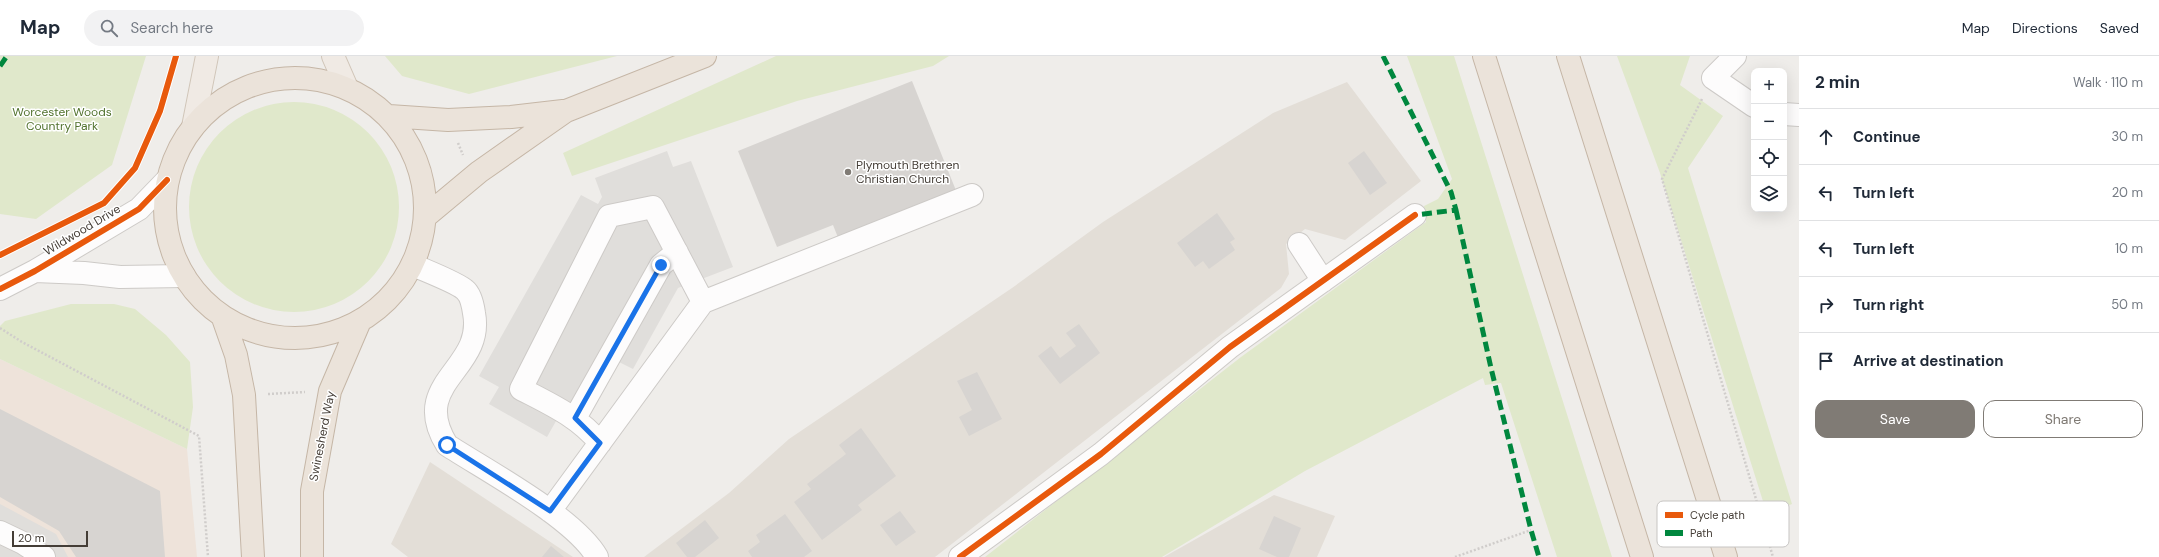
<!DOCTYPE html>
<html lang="en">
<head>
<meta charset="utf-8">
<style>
	body { margin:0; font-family:"DM Sans",sans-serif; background:#f2f2f3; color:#1f2937 }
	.controls { position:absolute; right:12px; top:12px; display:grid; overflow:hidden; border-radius:8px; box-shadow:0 4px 16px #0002 }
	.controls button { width:36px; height:36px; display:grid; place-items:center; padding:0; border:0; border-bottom:1px solid #e0e1e3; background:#fff; color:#1f2937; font:20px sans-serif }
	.scale { position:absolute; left:12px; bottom:10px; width:76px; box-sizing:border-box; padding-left:4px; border:2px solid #443d36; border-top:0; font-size:11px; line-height:14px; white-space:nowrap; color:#443d36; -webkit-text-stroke:3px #fff; paint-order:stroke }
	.stop { position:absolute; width:12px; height:12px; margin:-9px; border:3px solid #1a73e8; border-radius:50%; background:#fff }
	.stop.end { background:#1a73e8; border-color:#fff; box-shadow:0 1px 4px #0008 }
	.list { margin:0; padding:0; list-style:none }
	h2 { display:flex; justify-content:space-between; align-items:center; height:52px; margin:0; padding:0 16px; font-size:17px }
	h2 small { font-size:13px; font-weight:400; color:#747a83 }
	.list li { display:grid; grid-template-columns:26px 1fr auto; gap:12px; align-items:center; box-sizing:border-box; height:56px; padding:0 16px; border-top:1px solid #e0e1e3 }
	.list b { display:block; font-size:15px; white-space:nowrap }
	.list em { font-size:13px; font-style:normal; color:#747a83 }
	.actions { display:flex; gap:8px; padding:12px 16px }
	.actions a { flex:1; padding:9px 0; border:1px solid #807b75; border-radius:12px; text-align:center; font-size:14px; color:#807b75 }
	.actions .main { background:#807b75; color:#fff }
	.icon { flex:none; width:22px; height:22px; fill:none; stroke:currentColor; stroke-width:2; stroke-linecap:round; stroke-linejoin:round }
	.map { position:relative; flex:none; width:1799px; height:501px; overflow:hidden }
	header { display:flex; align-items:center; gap:24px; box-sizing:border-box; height:56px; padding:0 20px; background:#fff; border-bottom:1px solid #e0e1e3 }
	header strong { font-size:19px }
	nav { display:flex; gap:22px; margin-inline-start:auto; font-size:14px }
	.search { width:280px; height:36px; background:#f2f2f3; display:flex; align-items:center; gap:10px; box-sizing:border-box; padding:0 14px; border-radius:22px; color:#747a83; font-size:15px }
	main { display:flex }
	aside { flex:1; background:#fff }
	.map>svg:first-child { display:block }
</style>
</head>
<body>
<header>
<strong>Map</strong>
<div class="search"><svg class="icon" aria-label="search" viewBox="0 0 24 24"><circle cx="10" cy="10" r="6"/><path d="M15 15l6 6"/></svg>Search here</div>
<nav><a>Map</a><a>Directions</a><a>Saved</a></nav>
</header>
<main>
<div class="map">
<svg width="1799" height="501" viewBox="0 0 1799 501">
	<rect width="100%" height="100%" fill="#efedea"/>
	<path fill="#e3ded7" d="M1347 26 1421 125 1345 184 1305 173 1286 188 1289 218 1281 232 935 501H644L729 437 789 383 1012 232 1103 166 1273 57Z
		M430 406 573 501H408L391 488Z
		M1274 439 1335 460 1317 501H1164Z"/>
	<path fill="#eee3da" d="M0 303 187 393 197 501H0Z"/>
	<path fill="#e0e8cb" d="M0 0H146L112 109 36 163 0 158Z
		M385 0H617L469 38 402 20Z
		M776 0H949L933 10 797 45 572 120 563 97Z
		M1407 0H1454L1612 501H1557L1501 327 1485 329 1483 322 1305 415 1162 501H985L1241 301 1426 166 1424 150 1438 143 1452 123Z
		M1617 0H1690L1680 29 1723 60 1688 112 1792 448 1767 458 1660 117Z
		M189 151a105 105 0 1 1 210 0a105 105 0 1 1-210 0Z
		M71 248H114L135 253 166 279 190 306 193 351 187 393 0 303V270L5 265Z"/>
	<path fill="#e0dedb" d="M667 95 673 111 691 105 733 211 678 232 633 313 613 303 560 358 547 381 489 348 499 331 479 320 581 139 598 148 602 141 595 122Z
		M0 448 56 478 68 501H0Z"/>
	<path fill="#d7d4d1" d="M912 25 957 137 839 184 833 169 777 191 738 95Z
		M1364 95 1387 127 1370 139 1348 107Z
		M1217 157 1235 183 1230 186 1235 194 1209 213 1203 205 1195 211 1177 187Z
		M1079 268 1100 297 1060 328 1038 300 1051 290 1060 302 1076 290 1066 277Z
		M977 316 1002 363 969 380 959 361 972 354 957 325Z
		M0 353 160 435 165 501H76L59 475 0 441Z
		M861 372 896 420 858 449 862 454 822 484 794 446 811 433 807 428 846 398 839 389Z
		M900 455 916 476 896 490 880 469Z
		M785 458 812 495 804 501H752L748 495 760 486 756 479Z
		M1274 460 1301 472 1289 501H1277L1259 493Z
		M705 464 719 482 695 501H687L676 487Z
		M551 490 564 501H542Z"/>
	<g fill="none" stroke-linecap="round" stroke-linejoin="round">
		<defs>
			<path id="minor" d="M1735 0 1713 22 1754 50
				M1784 58 1799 59
				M1299 188 1323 225
				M413 209C424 214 458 227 465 234 471 239 473 250 474 257 485 314 408 326 447 389 487 415 575 462 597 501
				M35 215 84 217 120 221 184 220
				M0 233 35 215 139 153 167 124
				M575 362 661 209 677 196
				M600 387C579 361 550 348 521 333L609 160 653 151 703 246
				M550 455 703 246 972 139
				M0 476 23 487 44 501
				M960 501 1101 398 1230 291 1415 159"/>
			<path id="major" d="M333 0 347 32
				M193 71 207 0"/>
			<path id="highway" d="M1484 0 1642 501
				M1568 0 1726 501
				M165 152a130 130 0 1 1 260 0a130 130 0 1 1-260 0Z
				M389 60 448 64 511 61 563 55
				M425 161 479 116 566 55 705 0
				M223 262 236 299 244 339 253 501
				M312 501V435L330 335 360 265"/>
		</defs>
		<use href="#minor" stroke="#cdcac7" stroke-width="24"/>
		<use href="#major" stroke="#d0c5b8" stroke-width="24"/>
		<use href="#highway" stroke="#c5b6a6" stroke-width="24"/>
		<path stroke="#d0cdcb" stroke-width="2.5" stroke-dasharray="2 2" stroke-linecap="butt" d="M1702 43 1662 123 1773 501
			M458 87 463 99
			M0 272 22 286 199 380 208 501
			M268 338 305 336
			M1455 501 1531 474"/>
		<use href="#minor" stroke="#fdfcfc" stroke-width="22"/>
		<use href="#major" stroke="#f0eae4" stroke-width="22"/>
		<use href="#highway" stroke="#ebe3da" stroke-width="22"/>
		<path stroke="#00873e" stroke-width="5" stroke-dasharray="10 5" stroke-linecap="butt" d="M1383 0 1451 136 1456 154 1415 159
			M0 10 7 0
			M1456 154 1491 312 1531 474 1539 501"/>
		<defs>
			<path id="cycleway" d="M0 199 104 147 135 112 160 55 176 0
				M0 233 35 215 139 153 167 124
				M960 501 1101 398 1230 291 1415 159"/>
		</defs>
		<use href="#cycleway" stroke="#fff" stroke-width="8"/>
		<use href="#cycleway" stroke="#e8590c" stroke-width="6"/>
	</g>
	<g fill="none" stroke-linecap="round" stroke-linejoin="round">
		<path stroke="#1a73e8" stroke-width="5" d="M447 389 550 455 600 387 575 362 661 209"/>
	</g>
	<circle fill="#807b75" stroke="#fff" stroke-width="1.5" cx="848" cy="116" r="4"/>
	<g text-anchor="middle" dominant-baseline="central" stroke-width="3" stroke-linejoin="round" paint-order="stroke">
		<g font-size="12" fill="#51722d" stroke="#fff">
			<text x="62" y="56">Worcester Woods<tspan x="62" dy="14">Country Park</tspan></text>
		</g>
		<g font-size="12" fill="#443d36" stroke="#fff" text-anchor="start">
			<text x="856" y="109">Plymouth Brethren<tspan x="856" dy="14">Christian Church</tspan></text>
		</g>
		<g font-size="12" fill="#443d36" stroke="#fff">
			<text transform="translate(82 174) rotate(-31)">Wildwood Drive</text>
			<text transform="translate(322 380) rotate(-79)">Swinesherd Way</text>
		</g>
	</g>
	<rect x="1657" y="445" width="132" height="46" rx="6" fill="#fff" stroke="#c7c5c3" stroke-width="1"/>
	<rect x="1665" y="456" width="18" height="6" fill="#e8590c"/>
	<rect x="1665" y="474" width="18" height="6" fill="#00873e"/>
	<g font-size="11" fill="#443d36">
		<text x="1690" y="463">Cycle path</text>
		<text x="1690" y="481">Path</text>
	</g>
</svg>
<div class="controls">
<button>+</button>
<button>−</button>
<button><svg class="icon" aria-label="locate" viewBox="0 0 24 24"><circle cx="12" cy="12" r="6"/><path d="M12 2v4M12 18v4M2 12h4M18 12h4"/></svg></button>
<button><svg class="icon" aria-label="layers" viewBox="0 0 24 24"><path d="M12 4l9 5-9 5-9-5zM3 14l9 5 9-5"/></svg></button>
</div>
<div class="scale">20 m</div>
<div class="stop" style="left:447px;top:389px"></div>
<div class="stop end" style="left:661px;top:209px"></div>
</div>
<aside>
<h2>2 min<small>Walk · 110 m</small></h2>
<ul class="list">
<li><svg class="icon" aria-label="ahead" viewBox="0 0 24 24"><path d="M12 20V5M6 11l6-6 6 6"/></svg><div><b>Continue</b></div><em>30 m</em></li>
<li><svg class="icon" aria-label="left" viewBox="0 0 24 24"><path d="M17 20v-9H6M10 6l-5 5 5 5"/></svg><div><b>Turn left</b></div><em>20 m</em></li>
<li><svg class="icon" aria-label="left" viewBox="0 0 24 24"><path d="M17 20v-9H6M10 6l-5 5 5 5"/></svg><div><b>Turn left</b></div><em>10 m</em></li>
<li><svg class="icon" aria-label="right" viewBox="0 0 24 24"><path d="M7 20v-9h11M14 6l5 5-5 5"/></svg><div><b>Turn right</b></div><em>50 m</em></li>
<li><svg class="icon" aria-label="arrive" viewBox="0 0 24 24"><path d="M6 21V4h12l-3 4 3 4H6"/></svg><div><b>Arrive at destination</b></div></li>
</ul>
<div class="actions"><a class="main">Save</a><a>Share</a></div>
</aside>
</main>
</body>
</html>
